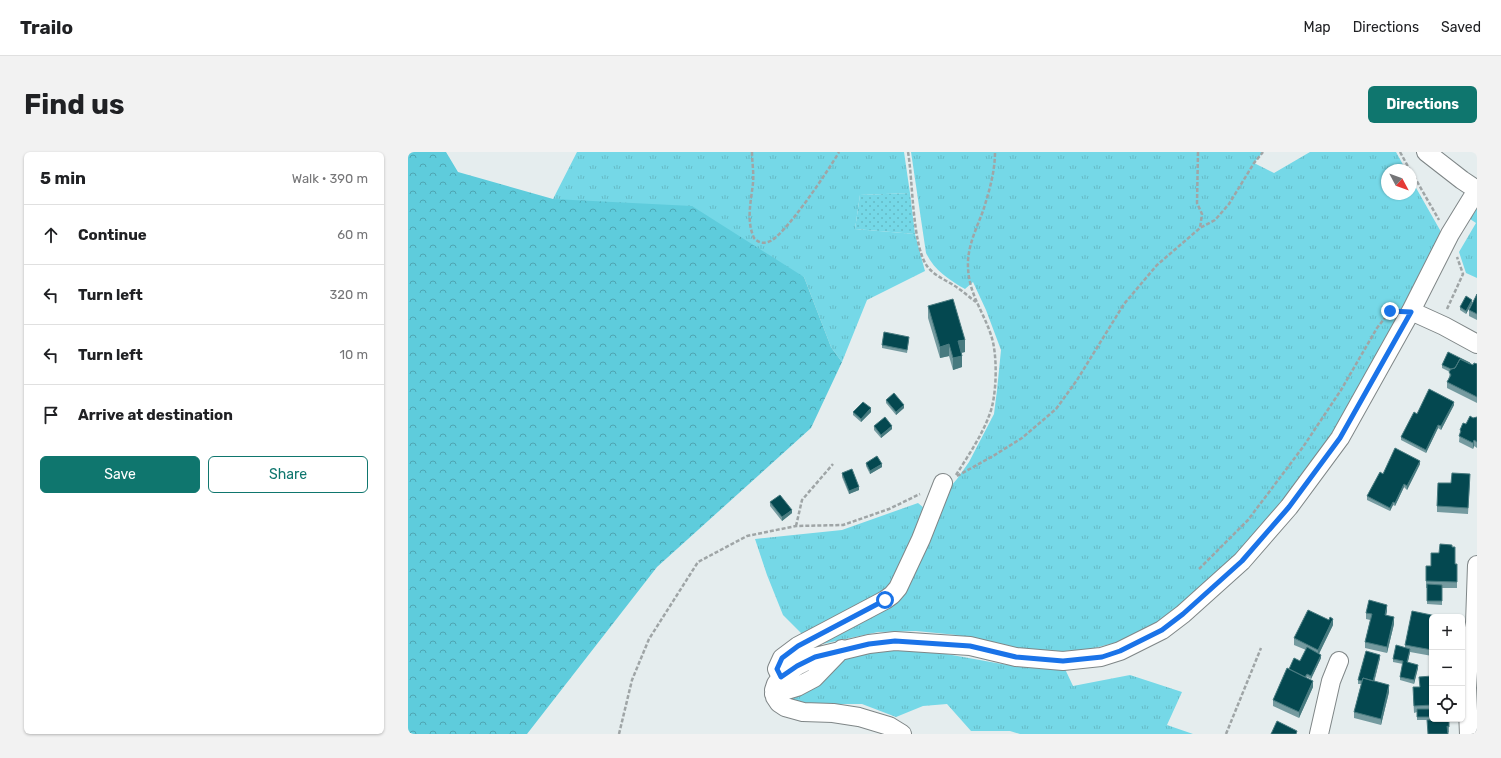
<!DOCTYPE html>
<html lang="en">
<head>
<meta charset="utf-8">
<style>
	body { margin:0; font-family:Rubik,sans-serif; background:#f2f2f2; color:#202124 }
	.controls { position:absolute; right:12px; bottom:12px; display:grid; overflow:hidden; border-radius:6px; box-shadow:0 1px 3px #0004 }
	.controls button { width:36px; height:36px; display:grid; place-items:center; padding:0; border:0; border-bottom:1px solid #e0e0e0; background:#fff; color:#202124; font:20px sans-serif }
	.compass { position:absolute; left:973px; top:12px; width:36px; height:36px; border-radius:50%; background:#fff; box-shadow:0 1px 3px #0004; rotate:131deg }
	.stop { position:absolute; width:12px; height:12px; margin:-9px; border:3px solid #1a73e8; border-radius:50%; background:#fff }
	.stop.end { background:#1a73e8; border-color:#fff; box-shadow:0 1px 4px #0008 }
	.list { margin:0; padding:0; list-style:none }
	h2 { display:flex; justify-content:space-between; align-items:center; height:52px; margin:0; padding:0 16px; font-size:17px }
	h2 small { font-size:13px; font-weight:400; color:#757577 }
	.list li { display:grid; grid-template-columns:26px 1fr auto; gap:12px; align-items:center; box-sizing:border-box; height:60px; padding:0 16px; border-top:1px solid #e0e0e0 }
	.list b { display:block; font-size:15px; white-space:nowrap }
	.list em { font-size:13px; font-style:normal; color:#757577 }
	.actions { display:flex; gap:8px; padding:12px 16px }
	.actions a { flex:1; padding:9px 0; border:1px solid #0f766e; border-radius:6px; text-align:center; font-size:14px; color:#0f766e }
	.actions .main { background:#0f766e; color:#fff }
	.icon { flex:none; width:22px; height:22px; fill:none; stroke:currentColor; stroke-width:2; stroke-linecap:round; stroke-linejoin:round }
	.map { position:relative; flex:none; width:1069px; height:582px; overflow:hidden; border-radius:6px }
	header { display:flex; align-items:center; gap:24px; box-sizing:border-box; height:56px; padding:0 20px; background:#fff; border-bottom:1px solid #e0e0e0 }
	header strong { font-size:19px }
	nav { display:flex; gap:22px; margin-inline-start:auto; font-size:14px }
	.intro { display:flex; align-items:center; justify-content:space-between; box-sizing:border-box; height:96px; padding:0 24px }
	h1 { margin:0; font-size:28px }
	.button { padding:10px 18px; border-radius:6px; background:#0f766e; color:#fff; font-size:14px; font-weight:700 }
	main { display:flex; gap:24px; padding:0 24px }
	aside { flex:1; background:#fff; border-radius:6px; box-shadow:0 1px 3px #0004 }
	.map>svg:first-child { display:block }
</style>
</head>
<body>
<header>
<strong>Trailo</strong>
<nav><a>Map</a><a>Directions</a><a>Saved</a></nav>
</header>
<div class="intro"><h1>Find us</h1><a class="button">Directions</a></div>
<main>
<aside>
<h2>5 min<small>Walk · 390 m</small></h2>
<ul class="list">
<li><svg class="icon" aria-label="ahead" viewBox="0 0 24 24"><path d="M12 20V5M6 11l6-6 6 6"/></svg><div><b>Continue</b></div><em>60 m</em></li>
<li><svg class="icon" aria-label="left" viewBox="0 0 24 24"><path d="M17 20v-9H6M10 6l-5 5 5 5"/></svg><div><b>Turn left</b></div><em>320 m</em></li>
<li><svg class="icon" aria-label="left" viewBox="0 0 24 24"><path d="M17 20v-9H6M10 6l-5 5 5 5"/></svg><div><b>Turn left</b></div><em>10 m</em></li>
<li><svg class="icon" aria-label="arrive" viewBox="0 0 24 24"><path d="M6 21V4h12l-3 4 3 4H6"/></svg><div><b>Arrive at destination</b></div></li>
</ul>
<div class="actions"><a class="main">Save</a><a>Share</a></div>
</aside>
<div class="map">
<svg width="1069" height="582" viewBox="0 0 1069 582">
	<defs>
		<pattern id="grass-tufts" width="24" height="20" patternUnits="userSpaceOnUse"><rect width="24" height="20" fill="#75d8e7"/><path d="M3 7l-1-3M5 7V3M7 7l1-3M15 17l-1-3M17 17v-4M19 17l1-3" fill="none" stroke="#65bac6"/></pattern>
		<pattern id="forest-crowns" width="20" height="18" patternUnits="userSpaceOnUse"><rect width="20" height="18" fill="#5eccdc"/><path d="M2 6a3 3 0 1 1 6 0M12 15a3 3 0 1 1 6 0" fill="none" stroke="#4ea6b3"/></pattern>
		<pattern id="garden-dots" width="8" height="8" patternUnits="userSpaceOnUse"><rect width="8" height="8" fill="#75d8e7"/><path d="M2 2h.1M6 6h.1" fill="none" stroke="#65bac6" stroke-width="1.8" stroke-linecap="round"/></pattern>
	</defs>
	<rect width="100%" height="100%" fill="#e5edee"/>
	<path fill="url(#grass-tufts)" d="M169 0H496L502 41 452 43 447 77 507 82 517 119 459 148 434 210 423 195 396 125 145 47Z
		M503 0H855L846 11 866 21 902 0H988L998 18H979V42H1003V27L1032 78 1033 87 965 213 925 280 888 335 828 405 774 454 730 482 706 491 682 497 646 500 592 494 549 483 508 479 470 480 410 493 487 447 538 340 549 327 561 310 586 262 589 238 593 198 578 158 565 130 557 137C541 128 526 118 518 101Z
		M1069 55V126L1058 121 1051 100 1068 71 1062 67Z
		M510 351 516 356 490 429 398 486 375 463 359 423 347 387 434 378Z
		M475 498H516L594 512 628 516 657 517 665 534 722 523 774 540 759 573 785 582H612L602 579H563L539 552 515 554 488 565 454 552H391L384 548 381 542 422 515 440 506Z"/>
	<path fill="url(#forest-crowns)" d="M0 0H38L50 20 145 47 284 54 396 125 423 195 434 210 403 276 249 415 119 582H0Z"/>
	<path fill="url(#garden-dots)" d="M502 41 507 82 447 77 452 43Z"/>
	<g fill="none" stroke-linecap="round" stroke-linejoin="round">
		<defs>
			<path id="minor" d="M1018 0 1054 28 1069 38
				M1003 159 1036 174 1069 192
				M373 525 369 517 374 506 390 494 477 448 484 443 490 436 513 387 535 331
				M366 542 389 535 406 526 434 497
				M494 582 481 574 451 565 425 561 395 560 377 555 371 551 367 545 366 538 368 532 373 525 389 514 407 505 461 492 487 489 562 494 608 505 655 509 693 505 712 499 754 478 775 462 834 409 881 355 932 286 1003 159 1042 82 1069 38
				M911 582 923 529 931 509
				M1061 582 1059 536 1061 503 1067 471 1069 413"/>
		</defs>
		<use href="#minor" stroke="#7f8687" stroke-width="20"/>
		<path stroke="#9fa5a6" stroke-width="2.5" stroke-dasharray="4 2" stroke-linecap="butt" d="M344 0C344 10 346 21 345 31 343 50 338 68 346 86 350 90 354 92 360 90 375 87 422 16 431 0
			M500 0C505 28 504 93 519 114 527 125 541 129 551 137 557 141 562 146 568 150
			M790 0 789 51 794 62 792 76
			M992 0 1002 18
			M1003 19 1031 68
			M1039 157 1055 122 1049 105
			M548 323C560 304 573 285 581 264 589 245 590 203 583 183 574 156 559 140 560 109 561 91 569 75 575 59 581 40 587 20 587 0
			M549 324 585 304 614 286 648 257 669 228 716 152 749 113 792 76 807 68 821 52 846 11 855 0
			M388 374 394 348 425 312
			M791 417 840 368 895 295 933 238 969 176 980 162
			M211 582 224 528 241 487 290 410 339 384 388 374 435 373 481 357 512 342
			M818 582 853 496"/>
		<use href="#minor" stroke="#fff" stroke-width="18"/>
	</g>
	<path fill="#749a9f" d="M1069 142V168L1061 164V158Z
		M1064 151 1058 162 1052 158V155Z
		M520 154 557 200 554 201V215L545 218 541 204 532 206 520 166Z
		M501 188 499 201 474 196V193Z
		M1069 212V251L1039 236V230L1041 225 1042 220 1034 216V213H1065Z
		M478 248 496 256 488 263 478 251Z
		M1046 253 1033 278 1030 276 1018 301 993 288V285L1009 262Z
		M445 260H463L453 270 445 263Z
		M1069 265V296L1066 294 1065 297 1051 290 1052 278 1065 266Z
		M466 274 484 277 473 286 466 278Z
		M458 311 474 315 462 322 458 314Z
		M1012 312 999 338 996 335 987 354 985 353 982 359 959 348V344L975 322Z
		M434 321 451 338 441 342 434 325Z
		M1062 328 1060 362 1029 360V354L1043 331Z
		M362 350 384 361 374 369 362 354Z
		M1044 395 1047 412H1049V436H1034V453L1019 452V436H1018V414H1023L1031 401Z
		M979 459 978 463 986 472 979 501 957 496V490L962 468 958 467V461Z
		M1024 465V504L1002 500 1000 510 1010 516 1006 532 992 528V525L995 512 985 510V507L997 496V493Z
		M925 473 911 501 913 506 903 527 899 525 898 526 905 535 891 566 865 554V548L881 517 892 509 898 498 886 493V486Z
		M972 506 966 529 981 540 973 573 946 566V560L953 532H950V528Z
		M1024 524V568H1009V560L1006 561 1005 542Z
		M1041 567V581L1040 580 1020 582Z"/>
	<path fill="#487a7f" d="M1064 148V151L1058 162V159Z
		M557 188V200L550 201V189Z
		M541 192V204L532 206V195Z
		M554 204V215L545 218V206Z
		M1046 250V253L1033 278V274Z
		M496 253V256L488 263V260Z
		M463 256V260L453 270V267Z
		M1030 273V276L1018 301V298Z
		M484 274V277L473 286V283Z
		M1066 288V294L1065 297V291Z
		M1012 309V312L999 338V334Z
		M474 312V315L462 322V319Z
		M996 332V335L987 354V351Z
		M451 335V338L441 342V339Z
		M985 350V353L982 359V356Z
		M384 358V361L374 369V365Z
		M979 453V459L977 469V463Z
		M986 465V472L979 501V495Z
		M925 467V473L910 504V498Z
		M1002 497V500L999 513V510Z
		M913 503V506L903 527V524Z
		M972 503V506L965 535V532Z
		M1010 513V516L1006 532V528Z
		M905 529V535L891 566V560Z
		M981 533V540L973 573V567Z"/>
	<path fill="#044850" stroke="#487a7f" d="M1069 142V162L1061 158Z
		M1058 144 1064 148 1058 159 1052 155Z
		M545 147 557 188 550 189 554 204 545 206 541 192 532 195 520 154Z
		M476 180 501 185 499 198 474 193Z
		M1040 200 1062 211V212L1052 207 1047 216 1043 217 1034 213Z
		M1052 207 1065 213 1066 211 1069 212V245L1039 230 1043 223 1041 220 1043 217 1047 216Z
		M1021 237 1046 250 1033 274 1030 273 1018 298 993 285 1006 260 1009 262Z
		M486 241 496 253 488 260 478 248Z
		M455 250 463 256 453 267 445 260Z
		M1062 264 1065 266 1069 265V290L1066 288 1065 291 1051 284 1053 279 1052 278 1055 271 1058 272Z
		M477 265 484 274 473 283 466 274Z
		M987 296 1012 309 999 334 996 332 987 351 985 350 982 356 959 344 972 320 975 322Z
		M469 304 474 312 462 319 458 311Z
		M444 317 451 335 441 339 434 321Z
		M1044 321 1062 322 1060 356 1029 354 1030 331H1043Z
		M372 343 384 358 374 365 362 350Z
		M1032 392 1044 393V395H1047V412H1049V430L1018 429V414H1023V401H1031Z
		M1019 432 1034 433V449H1019Z
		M961 448 979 453 977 463 986 465 979 495 957 490 964 462 958 461Z
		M900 458 921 468 922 465 925 467 910 498 886 486Z
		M1004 459 1033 465H1024V498L997 493Z
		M988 493 1002 497 999 510 1010 513 1006 528 992 525 995 509 985 507Z
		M899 495 913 503 903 524 899 522 897 525 881 517 886 506 892 509Z
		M958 499 972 503 965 529 955 526 954 529 950 528Z
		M879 516 905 529 891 560 865 548Z
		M1024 524V553L1006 554 1005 535H1012L1011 525Z
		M955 526 981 533 973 567 946 560Z
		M1009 557H1024V565H1009Z
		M1026 567H1041L1026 568Z
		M1041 567V575L1039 574 1040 582H1020L1019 568Z
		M869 569 889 579 888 582H863Z"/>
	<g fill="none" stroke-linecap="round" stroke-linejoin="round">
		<path stroke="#1a73e8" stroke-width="5" d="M477 448 390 494 374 506 369 517 373 525 389 514 407 505 461 492 487 489 562 494 608 505 655 509 694 505 712 499 754 478 775 462 834 409 881 355 932 286 1003 160 982 159"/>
	</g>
</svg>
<div class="controls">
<button>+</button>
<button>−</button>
<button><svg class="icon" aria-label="locate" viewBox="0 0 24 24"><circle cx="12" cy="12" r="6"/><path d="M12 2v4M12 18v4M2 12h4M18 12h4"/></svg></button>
</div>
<svg class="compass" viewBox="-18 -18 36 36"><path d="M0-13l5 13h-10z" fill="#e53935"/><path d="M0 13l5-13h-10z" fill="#757577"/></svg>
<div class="stop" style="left:477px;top:448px"></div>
<div class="stop end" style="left:982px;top:159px"></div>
</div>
</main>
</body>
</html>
